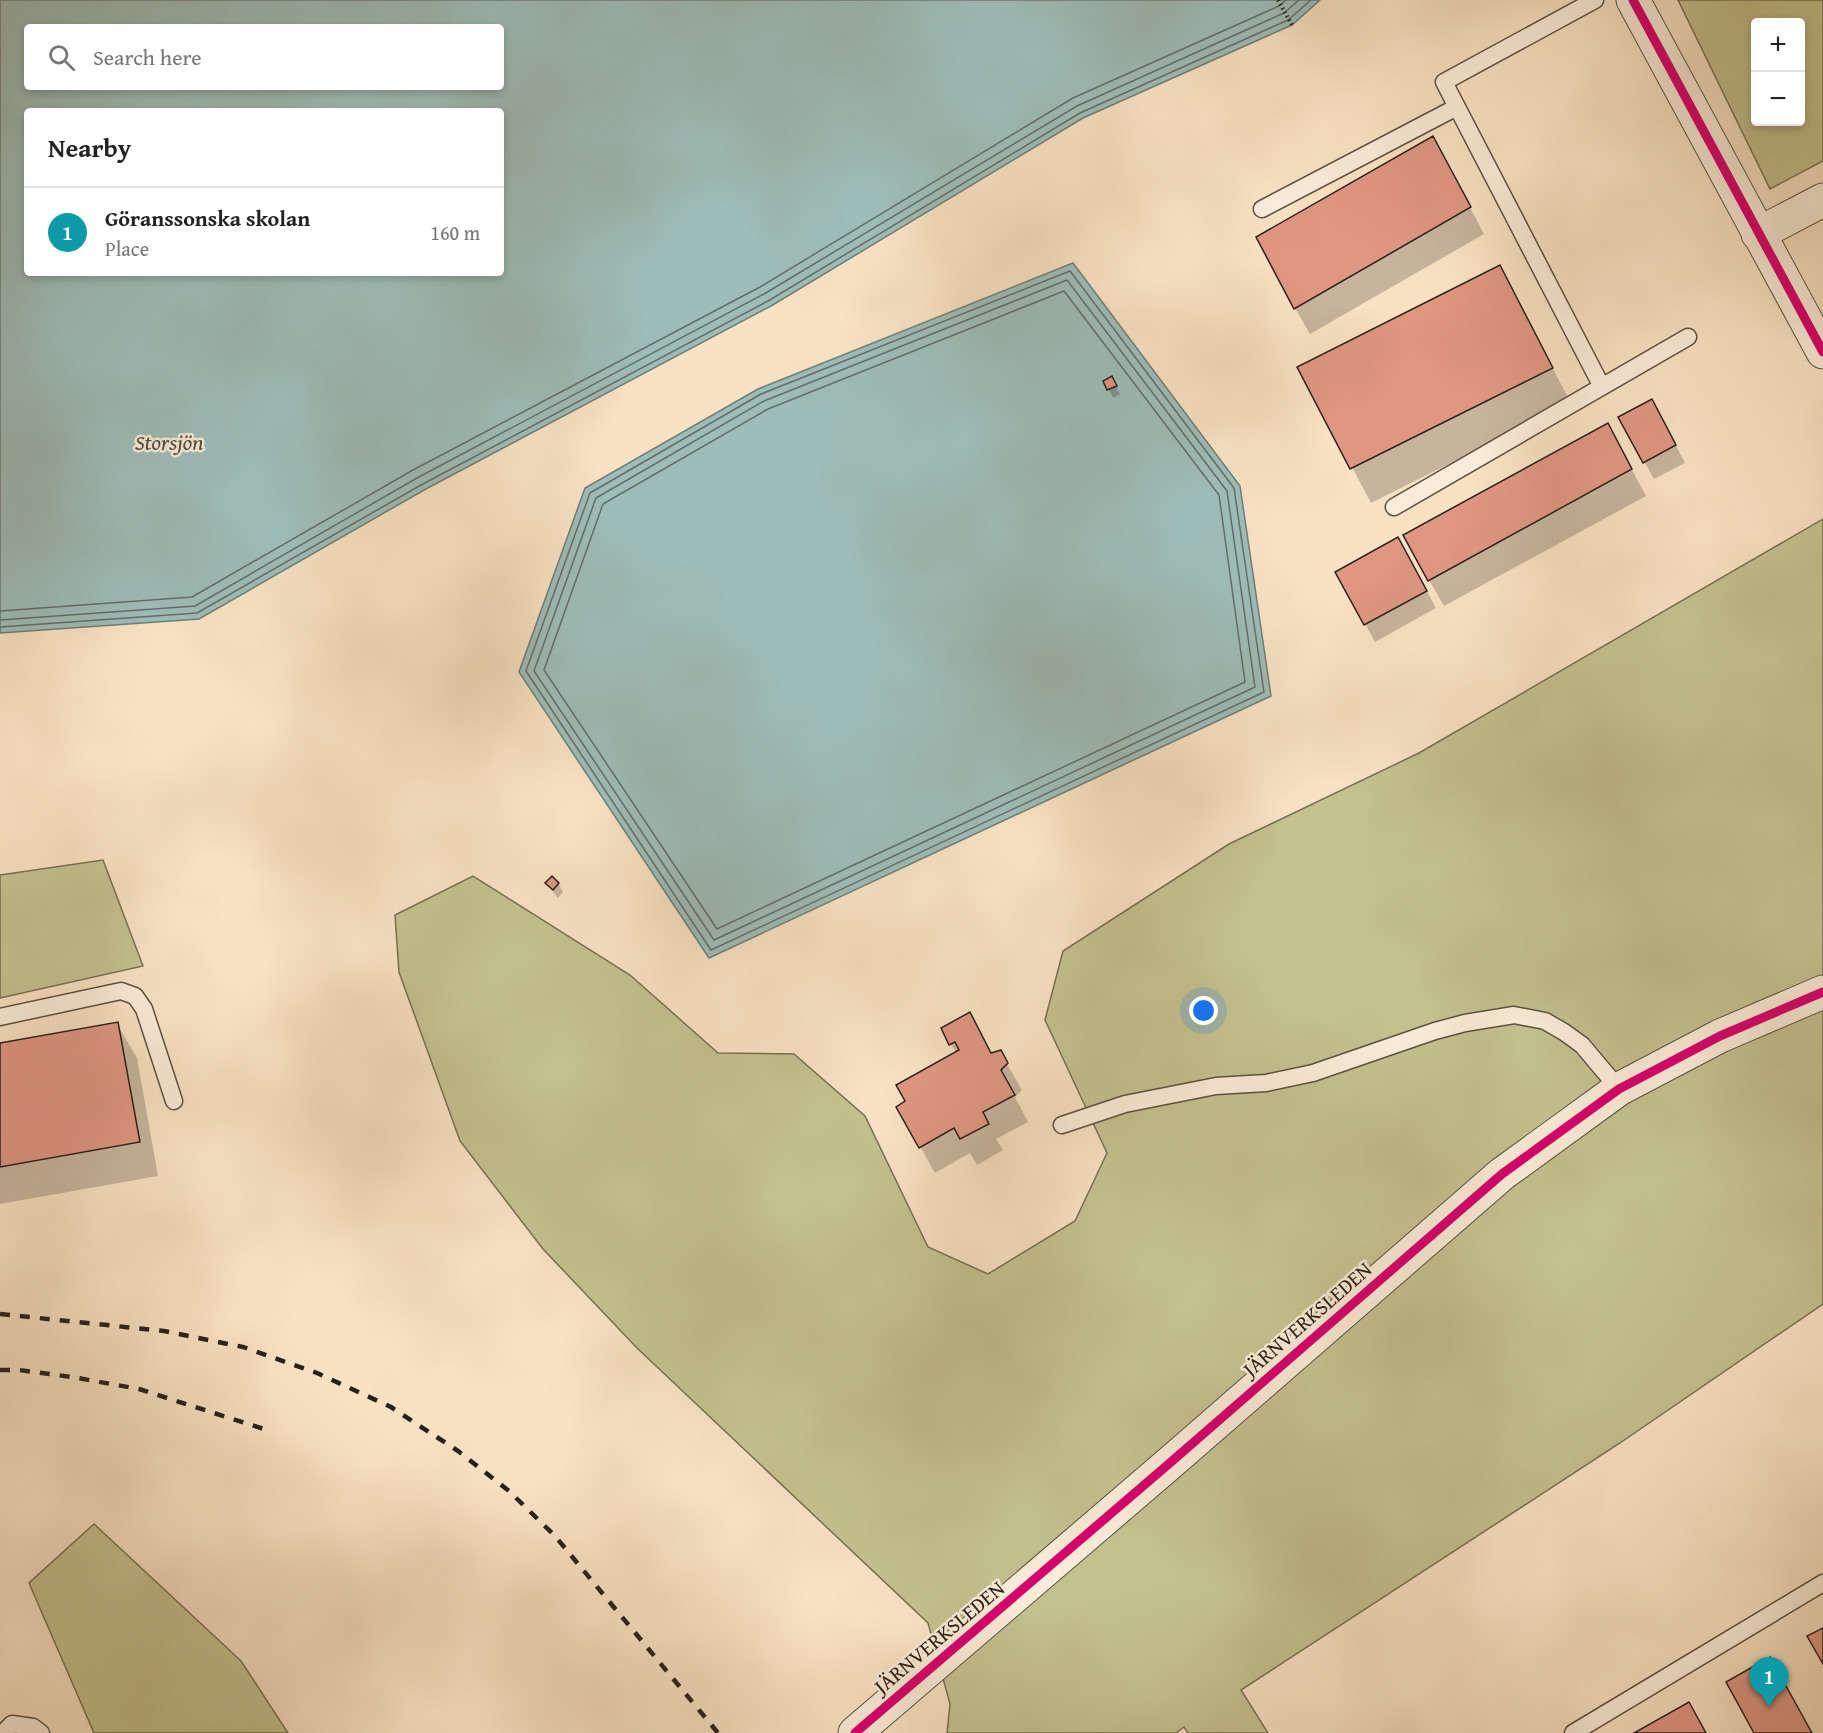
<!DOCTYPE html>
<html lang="en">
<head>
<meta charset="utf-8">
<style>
	body { margin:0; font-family:"Gentium Book Plus",serif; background:#f6f6f6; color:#222 }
	.controls { position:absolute; right:18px; top:18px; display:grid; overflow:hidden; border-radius:6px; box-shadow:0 3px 9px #0003 }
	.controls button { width:54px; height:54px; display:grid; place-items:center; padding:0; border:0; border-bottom:2px solid #e0e0e0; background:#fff; color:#222; font:30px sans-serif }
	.you { position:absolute; left:1204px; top:1011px; width:21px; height:21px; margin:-15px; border:4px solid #fff; border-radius:50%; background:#1a73e8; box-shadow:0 0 0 9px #1a73e833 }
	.badge { display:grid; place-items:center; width:39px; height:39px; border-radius:50%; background:#8f2418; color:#fff; font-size:20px; font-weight:700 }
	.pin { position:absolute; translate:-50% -50px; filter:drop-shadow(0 2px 3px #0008) }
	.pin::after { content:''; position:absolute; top:32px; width:21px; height:18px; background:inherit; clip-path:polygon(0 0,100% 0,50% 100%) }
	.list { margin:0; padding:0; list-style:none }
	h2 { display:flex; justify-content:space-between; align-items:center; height:78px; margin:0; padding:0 24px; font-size:26px }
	h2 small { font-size:20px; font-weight:400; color:#767676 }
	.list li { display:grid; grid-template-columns:39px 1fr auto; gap:18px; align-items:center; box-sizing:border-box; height:90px; padding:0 24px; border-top:2px solid #e0e0e0 }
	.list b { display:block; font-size:22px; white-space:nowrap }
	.list p { margin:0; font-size:20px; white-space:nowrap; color:#767676 }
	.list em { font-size:20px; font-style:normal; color:#767676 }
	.icon { flex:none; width:33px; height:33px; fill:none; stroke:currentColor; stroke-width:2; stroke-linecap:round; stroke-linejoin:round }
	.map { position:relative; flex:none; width:1823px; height:1733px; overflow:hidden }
	.search { position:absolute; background:#fff; box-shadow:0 3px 9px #0003; left:24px; top:24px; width:480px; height:66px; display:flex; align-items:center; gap:15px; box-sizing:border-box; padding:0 21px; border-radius:6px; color:#767676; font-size:22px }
	.panel { position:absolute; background:#fff; box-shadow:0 3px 9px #0003; left:24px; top:108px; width:480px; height:168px; border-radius:6px }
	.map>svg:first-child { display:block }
</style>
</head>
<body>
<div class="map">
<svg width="1823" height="1733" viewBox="0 0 1823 1733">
	<rect width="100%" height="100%" fill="#f8e2c3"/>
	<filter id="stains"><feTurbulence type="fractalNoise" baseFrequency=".00333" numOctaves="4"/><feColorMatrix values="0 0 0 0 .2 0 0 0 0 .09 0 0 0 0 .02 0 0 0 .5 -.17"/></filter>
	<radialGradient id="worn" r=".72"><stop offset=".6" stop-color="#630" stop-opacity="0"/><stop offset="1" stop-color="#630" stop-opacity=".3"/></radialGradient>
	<path fill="#c4c18f" stroke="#767053" stroke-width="1.5" fill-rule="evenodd" d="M1678 0H1823V161L1770 189ZM1800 22V122H1756V22Z
		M1823 519V1304L1620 1443 1241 1690 1268 1733H1188L1184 1727 1176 1733H947L950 1704 928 1623 637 1348 543 1249 460 1141 399 972 395 915 473 876 630 975 718 1053 794 1054 865 1116 928 1247 988 1274 1075 1221 1107 1153 1045 1020 1063 951 1229 844 1419 753Z
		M103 860 143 966 0 998V875Z
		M94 1524 241 1661 288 1733H94L29 1583Z"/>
	<path fill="#9ebdb9" stroke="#6f7e78" stroke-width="1.5" fill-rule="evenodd" d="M0 0H1320L1292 25 1083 118 771 306 424 490 199 619 0 633ZM27 27H501V87H27ZM27 111H501V273H27Z
		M1073 263 1240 486 1271 696 709 958 519 672 585 488 758 389Z"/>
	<path fill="#0003" d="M1447 164 1484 234 1310 334 1295 308Z
		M1499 267 1571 403 1371 503 1299 367Z
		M1111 378 1120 394 1113 398 1105 382Z
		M1620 418H1661L1685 463 1654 479Z
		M1622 451 1646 496 1444 606 1429 580Z
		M1408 556 1436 608 1375 642 1337 572Z
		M558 883 563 892 558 898 547 884Z
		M117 1024 137 1058 158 1176 0 1204V1045Z
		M943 1029 992 1054 1000 1052 1022 1090 1015 1097 1028 1122 996 1139 1003 1150 977 1165 970 1153 935 1173 898 1107 907 1102 956 1053Z"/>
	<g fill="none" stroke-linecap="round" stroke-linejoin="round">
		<path stroke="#636e68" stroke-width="1.5" d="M1070 271 1234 488 1264 692 711 950 526 671 590 493 761 394Z
			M1067 280 1227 491 1255 687 714 940 534 671 596 498 764 401Z
			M1064 291 1219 495 1245 682 717 929 544 670 603 504 768 409Z
			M0 611 192 597 413 470 760 287 1073 98 1279 6 1286 0
			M0 620 195 606 417 478 764 294 1077 106 1284 13 1299 0
			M0 627 197 613 421 485 768 301 1080 113 1288 20 1311 0"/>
	</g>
	<path fill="#df9683" stroke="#282017" stroke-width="1.5" d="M1433 136 1471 207 1294 309 1256 237Z
		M1500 265 1553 368 1350 469 1297 367Z
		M1112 376 1117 386 1107 390 1103 381Z
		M1652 399 1676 445 1643 463 1618 417Z
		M1608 423 1632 469 1428 581 1403 535Z
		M1398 537 1427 591 1364 625 1335 572Z
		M552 876 559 883 553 890 545 883Z
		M970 1012 991 1053 1001 1050 1008 1063 1001 1070 1015 1095 983 1112 989 1124 960 1139 954 1128 919 1148 896 1107 905 1101 896 1085 959 1050 955 1042 949 1045 941 1028Z
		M118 1022 140 1142 0 1167V1043Z
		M1823 1628V1664L1807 1636Z
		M1770 1657 1812 1733H1754L1726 1682Z
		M1689 1702 1706 1733H1634Z"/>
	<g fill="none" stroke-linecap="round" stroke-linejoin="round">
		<defs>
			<path id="lane" d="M1595 0 1444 82 1601 385
				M1262 209 1457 107
				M1394 507 1688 337
				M0 1017 121 991 135 996 144 1009 174 1101
				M1062 1125 1125 1104 1216 1086 1266 1083 1313 1073 1435 1031 1465 1023 1514 1015 1545 1021 1564 1032 1582 1045 1619 1089
				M3 1733 12 1724 33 1727 41 1733
				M1573 1733 1823 1583"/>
			<path id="street" d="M1633 0 1823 352
				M1758 234 1823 200
				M855 1733 1171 1462 1502 1174 1619 1089 1720 1036 1823 992"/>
		</defs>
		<use href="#lane" stroke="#5c5042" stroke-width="19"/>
		<use href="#street" stroke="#5c5042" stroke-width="35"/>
		<path stroke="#282017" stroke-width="4" stroke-dasharray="1.5 3" stroke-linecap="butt" d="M1278 0 1292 25"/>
		<use href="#lane" stroke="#faecd8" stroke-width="16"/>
		<use href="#street" stroke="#faecd8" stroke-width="33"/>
		<path stroke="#282017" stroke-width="4.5" stroke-dasharray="10 10" stroke-linecap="butt" d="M0 1314 164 1331 243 1347 317 1373 391 1407 458 1451 509 1491 555 1536 718 1733
			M0 1370H19L72 1377 139 1389 267 1430"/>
		<defs>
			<path id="cycleway" d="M1633 0 1823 352
				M855 1733 1171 1462 1502 1174 1619 1089 1720 1036 1823 992"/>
		</defs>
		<use href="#cycleway" stroke="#faecd8" stroke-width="13"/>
		<use href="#cycleway" stroke="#d6006c" stroke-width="9"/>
	</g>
	<g text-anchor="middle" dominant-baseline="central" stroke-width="5" stroke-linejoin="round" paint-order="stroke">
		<g font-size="21" fill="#282017" stroke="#faecd8">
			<text transform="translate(1307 1319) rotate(-41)">JÄRNVERKSLEDEN</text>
			<text transform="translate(939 1637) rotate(-40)">JÄRNVERKSLEDEN</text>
		</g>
		<g font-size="22" font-style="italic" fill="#4b4f48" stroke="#faecd8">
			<text x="169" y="442">Storsjön</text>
		</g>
	</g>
	<rect width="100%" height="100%" filter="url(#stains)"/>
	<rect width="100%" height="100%" fill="url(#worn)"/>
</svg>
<div class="controls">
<button>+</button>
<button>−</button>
</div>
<div class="you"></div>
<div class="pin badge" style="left:1769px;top:1707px;background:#0f9aa8">1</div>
<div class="search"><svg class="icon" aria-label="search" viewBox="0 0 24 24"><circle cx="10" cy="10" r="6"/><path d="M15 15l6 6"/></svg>Search here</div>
<section class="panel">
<h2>Nearby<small></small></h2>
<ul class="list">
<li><span class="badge" style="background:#0f9aa8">1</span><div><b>Göranssonska skolan</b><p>Place</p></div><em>160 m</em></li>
</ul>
</section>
</div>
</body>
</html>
